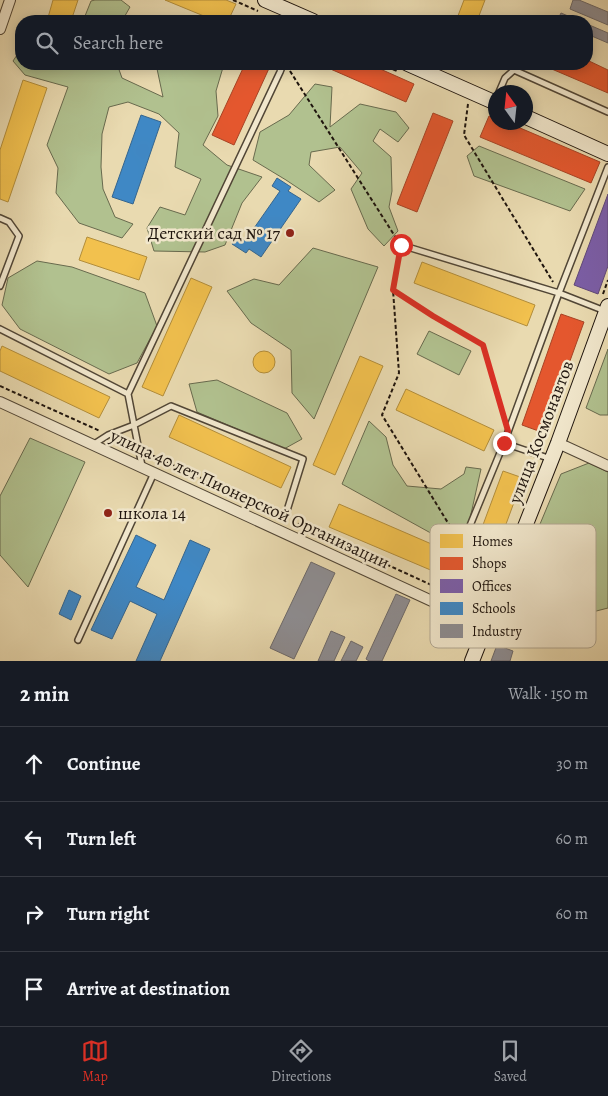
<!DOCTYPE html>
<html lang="en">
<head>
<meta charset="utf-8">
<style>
	body { margin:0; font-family:Alegreya,serif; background:#242831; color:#f1f3f6 }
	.compass { position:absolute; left:488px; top:85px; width:45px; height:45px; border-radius:50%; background:#171b24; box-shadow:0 2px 12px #0003; rotate:345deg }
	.stop { position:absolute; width:15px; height:15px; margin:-11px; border:4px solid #d93025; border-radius:50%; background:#fff }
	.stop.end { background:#d93025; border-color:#fff; box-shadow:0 1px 5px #0008 }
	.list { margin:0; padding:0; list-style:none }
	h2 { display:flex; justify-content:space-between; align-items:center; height:65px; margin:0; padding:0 20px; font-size:21px }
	h2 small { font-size:16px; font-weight:400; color:#9ea1a6 }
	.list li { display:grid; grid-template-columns:32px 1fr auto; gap:15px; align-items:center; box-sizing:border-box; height:75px; padding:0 20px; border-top:1px solid #363941 }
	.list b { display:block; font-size:19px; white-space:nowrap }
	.list em { font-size:16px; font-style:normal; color:#9ea1a6 }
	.icon { flex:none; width:28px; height:28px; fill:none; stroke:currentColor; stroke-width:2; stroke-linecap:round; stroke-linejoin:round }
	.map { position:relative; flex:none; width:608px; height:661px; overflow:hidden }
	.search { position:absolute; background:#171b24; box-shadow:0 2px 12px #0003; left:15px; right:15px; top:15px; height:55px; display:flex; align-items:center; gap:12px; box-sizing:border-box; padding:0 18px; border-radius:20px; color:#9ea1a6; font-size:19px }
	.sheet { height:365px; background:#171b24 }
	nav { display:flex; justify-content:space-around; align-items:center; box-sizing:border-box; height:70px; border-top:1px solid #363941; background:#171b24; font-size:14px; color:#9ea1a6 }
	nav a { display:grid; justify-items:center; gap:2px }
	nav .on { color:#d93025 }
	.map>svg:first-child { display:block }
</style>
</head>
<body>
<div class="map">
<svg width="608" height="661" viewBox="0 0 608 661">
	<rect width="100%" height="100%" fill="#e9dab0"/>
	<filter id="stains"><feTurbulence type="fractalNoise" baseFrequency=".004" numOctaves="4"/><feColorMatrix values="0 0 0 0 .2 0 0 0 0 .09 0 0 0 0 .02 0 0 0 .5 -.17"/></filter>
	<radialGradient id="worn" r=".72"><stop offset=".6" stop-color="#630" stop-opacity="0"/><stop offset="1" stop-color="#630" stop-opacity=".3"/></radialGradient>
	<path fill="#b1c18f" stroke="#686a4e" d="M95 0H121L130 7 122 21H83L91 1Z
		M21 49V64H64L68 65V64H117L122 78 163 97 156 64H224L216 91 218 116 203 145 227 165 262 177 242 203 225 245 205 252 154 251 147 228 160 207 185 215 201 179 175 167 179 133 159 114 128 102 109 107 102 134 101 167 103 189 115 217 133 224 122 238 79 223 56 193 58 168 47 145 68 87 25 75 13 61Z
		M315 84 332 87 330 127 360 104 396 112 409 128 398 142 380 129 373 141 391 157 392 191 389 207 398 231 384 246 368 229 351 189 362 173 340 147 311 152 309 165 335 190 319 202 286 180 253 160 260 132 289 115Z
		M479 146 585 189 570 211 474 176 467 156Z
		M313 248 378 267 314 419 292 393 291 350 251 323 227 291 254 279 279 285Z
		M37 261 72 267 145 293 157 326 137 363 109 374 20 329 2 305 8 278Z
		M429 331 471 351 459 375 417 354Z
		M608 349V415H600L586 408Z
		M217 380 287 413 302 439 284 449 197 412 189 384Z
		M369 421 386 437 393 465 407 486 441 489 464 474 466 467 481 469 467 532 447 542 342 484Z
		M30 438 85 462 28 587 0 555V496Z
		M589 463 608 472V608L503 635 496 629 561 474Z"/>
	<path fill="#f2c14e" stroke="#b28d3a" d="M53 0H78L71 21H47Z
		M165 0H226L236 4 228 21H216Z
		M464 0H485L477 21H456Z
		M23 80 47 88 8 202 0 199V150Z
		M87 237 147 257 139 280 79 260Z
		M422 262 535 305 527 326 414 283Z
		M191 278 212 287 163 396 142 387Z
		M2 346 110 397 99 418 0 371V351Z
		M253 362a11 11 0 1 1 22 0a11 11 0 1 1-22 0Z
		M360 356 383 366 335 475 313 465Z
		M406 389 494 430 484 451 396 410Z
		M179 415 291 467 281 488 169 437Z
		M503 471 523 478 481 592 461 584Z
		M339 504 450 552 440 574 329 527Z"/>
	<path fill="#e4572e" stroke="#a94324" d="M587 60 608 70V93L540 64H587Z
		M245 64H271L234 145 212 135Z
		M319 64H369L414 84 406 102Z
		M433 113 453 121 417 212 397 204Z
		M489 116 496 118V122H506L600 162 591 183 480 137Z
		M561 314 584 322 544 433 522 425Z"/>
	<path fill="#7b5ea7" stroke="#5f4879" d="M608 194V266L598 294 574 285Z"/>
	<path fill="#3f88c5" stroke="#35658e" d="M141 115 161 122 133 204 112 197Z
		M277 178 291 187 288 191 301 199 261 257 249 249 246 253 232 244 238 236 245 241 280 191 272 186Z
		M136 535 156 545 136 587 164 600 190 540 210 549 160 661H136L157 614 130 601 112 639 91 630Z
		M69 590 81 596 71 620 59 614Z"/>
	<path fill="#8d8d92" stroke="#6c696a" d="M573 0H579L608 12V25L570 9Z
		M561 13 580 21H557Z
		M587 24 608 33V43L587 34Z
		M311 562 335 573 294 659 270 648Z
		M396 594 410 600 382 661H369L366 659Z
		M331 631 345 637 334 661H318Z
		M351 641 363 647 356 661H341Z
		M497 645 513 651 510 661H491Z"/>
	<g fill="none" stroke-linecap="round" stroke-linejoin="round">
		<defs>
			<path id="lane" d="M499 92 505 78 514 70 608 112
				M0 218 9 222 19 236 0 286
				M401 245 559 293 608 167
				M0 329 128 394 142 466
				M128 394 280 72 283 64
				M504 443 559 293 605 311
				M94 444 108 435 134 425 171 406 303 459 285 517
				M444 591 462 545 504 443 551 459
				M78 640 154 473"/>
			<path id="street" d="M0 29 10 0
				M0 402 486 626
				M558 443 608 466"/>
			<path id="secondary" d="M265 0 313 21
				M408 64 496 103
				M526 117 608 154
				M472 661 558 443 608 306"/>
		</defs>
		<use href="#lane" stroke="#514636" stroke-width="8"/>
		<use href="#street" stroke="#514636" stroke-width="12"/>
		<use href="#secondary" stroke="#1e140d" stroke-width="16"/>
		<path stroke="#1e140d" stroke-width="2" stroke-dasharray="4 2.5" stroke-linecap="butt" d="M233 0 258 11
			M381 64 397 71
			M290 71 396 238
			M468 104 464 135 553 282
			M399 254 393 290 399 373 382 415 456 536
			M393 290 433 316 483 345 504 419
			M603 294 608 280
			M0 386 100 431
			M118 440 129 445
			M147 453 277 513
			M292 521 438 588
			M451 593 482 604"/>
		<use href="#lane" stroke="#f1e7cc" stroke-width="5"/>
		<use href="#street" stroke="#f1e7cc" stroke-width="10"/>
		<use href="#secondary" stroke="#f1e7cc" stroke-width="14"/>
	</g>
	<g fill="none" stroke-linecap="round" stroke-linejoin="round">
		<path stroke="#d93025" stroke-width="6" d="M401 245 393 290 433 316 483 345 508 431 504 443"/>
	</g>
	<g fill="#8f2418" stroke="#f1e7cc" stroke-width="2">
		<circle cx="290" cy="233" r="5"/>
		<circle cx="108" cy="513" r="5"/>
	</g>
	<g text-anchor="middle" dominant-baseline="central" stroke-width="5" stroke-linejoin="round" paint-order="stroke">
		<g font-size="18" fill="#1e140d" stroke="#f1e7cc" text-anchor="end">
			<text x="280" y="233">Детский сад № 17</text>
			<text x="118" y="513" text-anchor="start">школа 14</text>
		</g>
		<g font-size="18" fill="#1e140d" stroke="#f1e7cc">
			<text transform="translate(541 432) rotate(-69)">улица Космонавтов</text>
			<text transform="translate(250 499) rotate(25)">улица 40 лет Пионерской Организации</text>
		</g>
	</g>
	<rect x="430" y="524" width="166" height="124" rx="8" fill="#f1e7cc" stroke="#b2a893" stroke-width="1"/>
	<rect x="440" y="534" width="23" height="14" fill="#f2c14e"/>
	<rect x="440" y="557" width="23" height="13" fill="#e4572e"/>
	<rect x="440" y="579" width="23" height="14" fill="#7b5ea7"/>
	<rect x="440" y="602" width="23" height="13" fill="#3f88c5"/>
	<rect x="440" y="624" width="23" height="14" fill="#8d8d92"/>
	<g font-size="14" fill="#1e140d">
		<text x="472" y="546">Homes</text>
		<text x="472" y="568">Shops</text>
		<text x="472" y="591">Offices</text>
		<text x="472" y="613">Schools</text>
		<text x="472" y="636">Industry</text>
	</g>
	<rect width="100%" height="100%" filter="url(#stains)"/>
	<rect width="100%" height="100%" fill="url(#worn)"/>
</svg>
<svg class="compass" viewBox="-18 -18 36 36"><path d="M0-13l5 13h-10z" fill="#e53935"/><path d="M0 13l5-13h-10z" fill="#9ea1a6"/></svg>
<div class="stop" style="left:401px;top:245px"></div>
<div class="stop end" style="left:504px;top:443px"></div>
<div class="search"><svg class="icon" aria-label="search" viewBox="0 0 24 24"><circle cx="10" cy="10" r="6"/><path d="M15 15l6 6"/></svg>Search here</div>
</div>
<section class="sheet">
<h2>2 min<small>Walk · 150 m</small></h2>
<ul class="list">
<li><svg class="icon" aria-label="ahead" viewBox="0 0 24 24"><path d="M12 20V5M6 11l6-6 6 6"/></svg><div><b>Continue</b></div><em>30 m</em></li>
<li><svg class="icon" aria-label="left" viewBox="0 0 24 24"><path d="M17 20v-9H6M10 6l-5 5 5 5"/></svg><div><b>Turn left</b></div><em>60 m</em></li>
<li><svg class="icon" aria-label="right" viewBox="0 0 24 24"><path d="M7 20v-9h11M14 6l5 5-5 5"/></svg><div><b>Turn right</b></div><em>60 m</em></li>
<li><svg class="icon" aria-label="arrive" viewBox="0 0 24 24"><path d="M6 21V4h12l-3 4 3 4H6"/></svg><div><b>Arrive at destination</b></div></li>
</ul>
</section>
<nav>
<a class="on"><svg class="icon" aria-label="map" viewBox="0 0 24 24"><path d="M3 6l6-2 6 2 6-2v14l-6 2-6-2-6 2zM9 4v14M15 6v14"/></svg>Map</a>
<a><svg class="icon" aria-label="directions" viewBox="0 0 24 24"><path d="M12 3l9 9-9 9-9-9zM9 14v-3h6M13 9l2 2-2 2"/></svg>Directions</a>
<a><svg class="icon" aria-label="saved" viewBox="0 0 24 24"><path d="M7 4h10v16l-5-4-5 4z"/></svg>Saved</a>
</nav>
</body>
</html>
